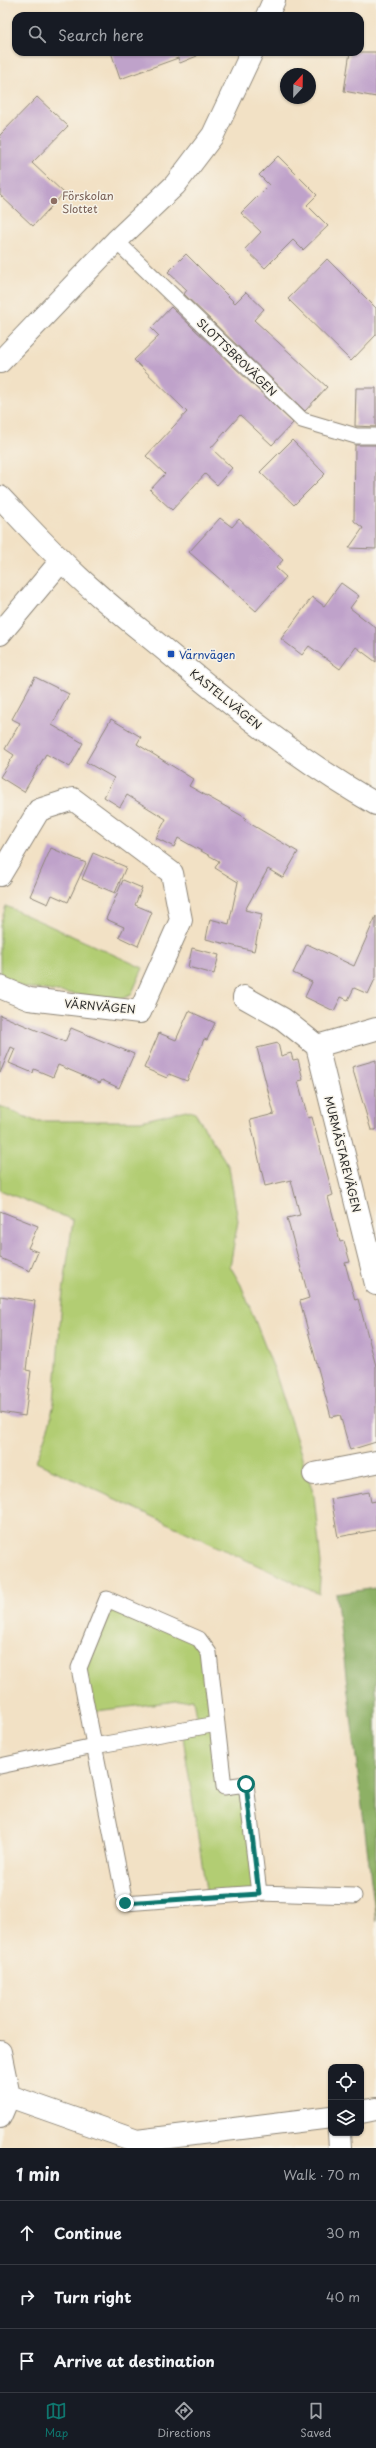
<!DOCTYPE html>
<html lang="en">
<head>
<meta charset="utf-8">
<style>
	body { margin:0; font-family:"Playpen Sans",sans-serif; background:#242831; color:#f1f3f6 }
	.controls { position:absolute; right:12px; bottom:12px; display:grid; overflow:hidden; border-radius:8px; box-shadow:0 1px 3px #0004 }
	.controls button { width:36px; height:36px; display:grid; place-items:center; padding:0; border:0; border-bottom:1px solid #363941; background:#171b24; color:#f1f3f6; font:20px sans-serif }
	.compass { position:absolute; left:280px; top:68px; width:36px; height:36px; border-radius:50%; background:#171b24; box-shadow:0 1px 3px #0004; rotate:22deg }
	.stop { position:absolute; width:12px; height:12px; margin:-9px; border:3px solid #0f766e; border-radius:50%; background:#fff }
	.stop.end { background:#0f766e; border-color:#fff; box-shadow:0 1px 4px #0008 }
	.list { margin:0; padding:0; list-style:none }
	h2 { display:flex; justify-content:space-between; align-items:center; height:52px; margin:0; padding:0 16px; font-size:17px }
	h2 small { font-size:13px; font-weight:400; color:#9ea1a6 }
	.list li { display:grid; grid-template-columns:26px 1fr auto; gap:12px; align-items:center; box-sizing:border-box; height:64px; padding:0 16px; border-top:1px solid #363941 }
	.list b { display:block; font-size:15px; white-space:nowrap }
	.list em { font-size:13px; font-style:normal; color:#9ea1a6 }
	.icon { flex:none; width:22px; height:22px; fill:none; stroke:currentColor; stroke-width:2; stroke-linecap:round; stroke-linejoin:round }
	.map { position:relative; flex:none; width:376px; height:2148px; overflow:hidden }
	.search { position:absolute; background:#171b24; box-shadow:0 1px 3px #0004; left:12px; right:12px; top:12px; height:44px; display:flex; align-items:center; gap:10px; box-sizing:border-box; padding:0 14px; border-radius:12px; color:#9ea1a6; font-size:15px }
	.sheet { height:244px; background:#171b24 }
	nav { display:flex; justify-content:space-around; align-items:center; box-sizing:border-box; height:56px; border-top:1px solid #363941; background:#171b24; font-size:11px; color:#9ea1a6 }
	nav a { display:grid; justify-items:center; gap:2px }
	nav .on { color:#0f766e }
	.map>svg:first-child { display:block }
</style>
</head>
<body>
<div class="map">
<svg width="376" height="2148" viewBox="0 0 376 2148">
	<rect width="100%" height="100%" fill="#f7f3e8"/>
	<filter id="ink" filterUnits="userSpaceOnUse"><feTurbulence type="fractalNoise" baseFrequency=".025" numOctaves="2"/><feDisplacementMap in="SourceGraphic" scale="8" xChannelSelector="R" yChannelSelector="G"/><feConvolveMatrix kernelMatrix="1 2 1 2 8 2 1 2 1" color-interpolation-filters="sRGB"/></filter>
	<filter id="wash" filterUnits="userSpaceOnUse"><feTurbulence type="fractalNoise" baseFrequency=".012" numOctaves="4" result="noise"/><feDisplacementMap in="SourceGraphic" scale="16" xChannelSelector="R" yChannelSelector="G"/><feGaussianBlur stdDeviation="0.9" result="paint"/><feColorMatrix in="noise" values="0 0 0 0 0 0 0 0 0 0 0 0 0 0 0 0 0 1.4 0 .05"/><feComposite in="paint" operator="in"/></filter>
	<g filter="url(#wash)">
		<rect width="100%" height="100%" fill="#f2e1c5"/>
		<path fill="#b2cd73" stroke="#6e7c4f" d="M6 906 143 968 131 995 118 1000 23 987 0 978V925Z
			M0 1106 35 1121H141L186 1110 195 1113 229 1167 238 1221 230 1266 241 1285 274 1369 314 1495 321 1564 319 1594 36 1462 50 1422 54 1402 62 1300 73 1220 0 1190Z
			M107 1599 199 1639 224 1787 246 1784 259 1893 207 1897 182 1730 198 1728 193 1699 88 1712 79 1668Z"/>
		<path fill="#8db065" stroke="#5c6e48" d="M376 1588V1921L336 1594Z"/>
		<g id="blocks">
			<path fill="#bfa2ca" d="M111 52H196L197 56 180 63 178 58 120 79Z
				M350 52H376V97L344 91Z
				M37 97 68 126 32 163 64 193 33 226 0 195V135Z
				M278 156 317 195 307 205 328 226 303 250 293 240 265 268 245 249 261 232 241 213 269 185 259 175Z
				M186 254 235 303 246 292 264 309 254 320 327 387 305 411 184 294 187 290 168 272Z
				M327 259 376 308V335L351 361 288 299Z
				M171 307 293 423 272 445 240 415 211 448 232 468 217 485 205 474 172 510 150 490 165 474 146 456 187 412 134 360 159 336 151 328Z
				M356 388H376V427L355 426Z
				M292 440 325 474 294 505 260 472Z
				M355 445H376V549L349 548 363 528 354 521Z
				M220 518 232 527 239 519 283 560 276 568 286 577 256 611 189 552Z
				M341 583 359 596 350 608 376 628V662L356 647 340 669 309 646 302 655 281 639 312 597 324 606Z
				M35 677 69 694 52 725 83 743 70 767 46 754 24 792 0 777 14 755 5 749 20 723 12 719Z
				M111 719 141 737 137 744 193 779 189 786 246 818 244 820 298 852 283 878 268 869 245 910 262 914 254 951 206 939 210 919 229 924 238 882 215 868 219 861 178 838 174 847 156 838 166 819 127 795 120 807 104 797 114 778 86 762Z
				M51 848 86 863 68 902 52 895 48 904 30 896Z
				M93 853 126 867 115 893 82 879Z
				M123 880 142 888 135 905 152 912 138 946 119 937 124 927 106 919Z
				M376 916V977L368 994 354 988 348 1000 341 997 334 1011 305 997 312 982 293 973 307 944 354 966Z
				M192 948 219 955 214 974 188 967Z
				M189 1011 215 1023 207 1040 204 1039 187 1081 169 1074 167 1078 144 1068 159 1033 176 1040Z
				M0 1015 65 1042 71 1028 134 1054 119 1088 102 1080 100 1083 58 1065 53 1077 34 1069 33 1073 9 1063 15 1049 11 1047 0 1073Z
				M278 1043 281 1056 291 1053 293 1060 298 1059 303 1080 298 1081 308 1118 312 1117 333 1195 328 1197 340 1242 344 1241 350 1262 345 1263 355 1300 358 1299 376 1366V1442L350 1450 340 1415 331 1417 300 1301 309 1298 287 1218 300 1215 291 1180 265 1186 250 1120 274 1114 257 1048Z
				M376 1060V1130H371L352 1067Z
				M0 1211 38 1226 28 1248 38 1252 30 1271 0 1258Z
				M0 1296 35 1301 26 1370 31 1371 25 1416 0 1412Z
				M369 1492 371 1502 376 1501V1530L338 1537 331 1499Z"/>
		</g>
	</g>
	<g filter="url(#ink)">
		<use href="#blocks" fill-opacity="0" stroke="#8e8678" stroke-width="1"/>
		<g fill="none" stroke-linecap="round" stroke-linejoin="round">
			<defs>
				<path id="service" d="M116 241 302 420 356 436H376
					M0 1766 94 1746 217 1724
					M259 1893 246 1784 224 1787 209 1653 199 1639 107 1599 79 1668 125 1903 259 1893 354 1896"/>
				<path id="minor" d="M267 16 274 0
					M0 362 116 241 175 185 213 135 252 52
					M0 497C20 518 40 540 61 560 95 595 134 624 171 655 236 709 302 762 376 804
					M0 634 61 561
					M0 875 39 810 73 799 172 873 181 920 140 1012 29 999 0 987
					M244 997 283 1019 317 1046
					M376 1029 317 1046 376 1284
					M314 1474 376 1462
					M0 2052 9 2096
					M9 2096 137 2141 331 2117
					M361 2112 376 2109
					M0 2117 9 2096
					M339 2133 340 2148"/>
			</defs>
			<use href="#service" stroke="#8e8678" stroke-width="17"/>
			<use href="#minor" stroke="#8e8678" stroke-width="24"/>
			<use href="#service" stroke="#fff" stroke-width="15"/>
			<use href="#minor" stroke="#fff" stroke-width="22"/>
		</g>
	</g>
	<g fill="none" stroke-linecap="round" stroke-linejoin="round" filter="url(#ink)">
		<path stroke="#0f766e" stroke-width="5" d="M125 1903 259 1894 246 1784"/>
	</g>
	<circle fill="#8d6e63" stroke="#f7f3e8" stroke-width="1.5" cx="54" cy="201" r="4"/>
	<rect fill="#1a4fb4" stroke="#f7f3e8" stroke-width="1.5" x="167" y="650" width="8" height="8" rx="2"/>
	<g text-anchor="middle" dominant-baseline="central" stroke-width="3" stroke-linejoin="round" paint-order="stroke">
		<g font-size="11" fill="#785e54" stroke="#f7f3e8" text-anchor="start">
			<text x="62" y="195">Förskolan<tspan x="62" dy="13">Slottet</tspan></text>
		</g>
		<g font-size="11" fill="#2b2b2b" stroke="#f7f3e8">
			<text transform="translate(237 357) rotate(44)">SLOTTSBROVÄGEN</text>
			<text transform="translate(226 699) rotate(39)">KASTELLVÄGEN</text>
			<text transform="translate(100 1006) rotate(5)">VÄRNVÄGEN</text>
			<text transform="translate(343 1154) rotate(76)">MURMÄSTAREVÄGEN</text>
		</g>
		<g font-size="11" fill="#164399" stroke="#f7f3e8" text-anchor="start">
			<text x="179" y="654">Värnvägen</text>
		</g>
	</g>
</svg>
<div class="controls">
<button><svg class="icon" aria-label="locate" viewBox="0 0 24 24"><circle cx="12" cy="12" r="6"/><path d="M12 2v4M12 18v4M2 12h4M18 12h4"/></svg></button>
<button><svg class="icon" aria-label="layers" viewBox="0 0 24 24"><path d="M12 4l9 5-9 5-9-5zM3 14l9 5 9-5"/></svg></button>
</div>
<svg class="compass" viewBox="-18 -18 36 36"><path d="M0-13l5 13h-10z" fill="#e53935"/><path d="M0 13l5-13h-10z" fill="#9ea1a6"/></svg>
<div class="stop" style="left:246px;top:1784px"></div>
<div class="stop end" style="left:125px;top:1903px"></div>
<div class="search"><svg class="icon" aria-label="search" viewBox="0 0 24 24"><circle cx="10" cy="10" r="6"/><path d="M15 15l6 6"/></svg>Search here</div>
</div>
<section class="sheet">
<h2>1 min<small>Walk · 70 m</small></h2>
<ul class="list">
<li><svg class="icon" aria-label="ahead" viewBox="0 0 24 24"><path d="M12 20V5M6 11l6-6 6 6"/></svg><div><b>Continue</b></div><em>30 m</em></li>
<li><svg class="icon" aria-label="right" viewBox="0 0 24 24"><path d="M7 20v-9h11M14 6l5 5-5 5"/></svg><div><b>Turn right</b></div><em>40 m</em></li>
<li><svg class="icon" aria-label="arrive" viewBox="0 0 24 24"><path d="M6 21V4h12l-3 4 3 4H6"/></svg><div><b>Arrive at destination</b></div></li>
</ul>
</section>
<nav>
<a class="on"><svg class="icon" aria-label="map" viewBox="0 0 24 24"><path d="M3 6l6-2 6 2 6-2v14l-6 2-6-2-6 2zM9 4v14M15 6v14"/></svg>Map</a>
<a><svg class="icon" aria-label="directions" viewBox="0 0 24 24"><path d="M12 3l9 9-9 9-9-9zM9 14v-3h6M13 9l2 2-2 2"/></svg>Directions</a>
<a><svg class="icon" aria-label="saved" viewBox="0 0 24 24"><path d="M7 4h10v16l-5-4-5 4z"/></svg>Saved</a>
</nav>
</body>
</html>
